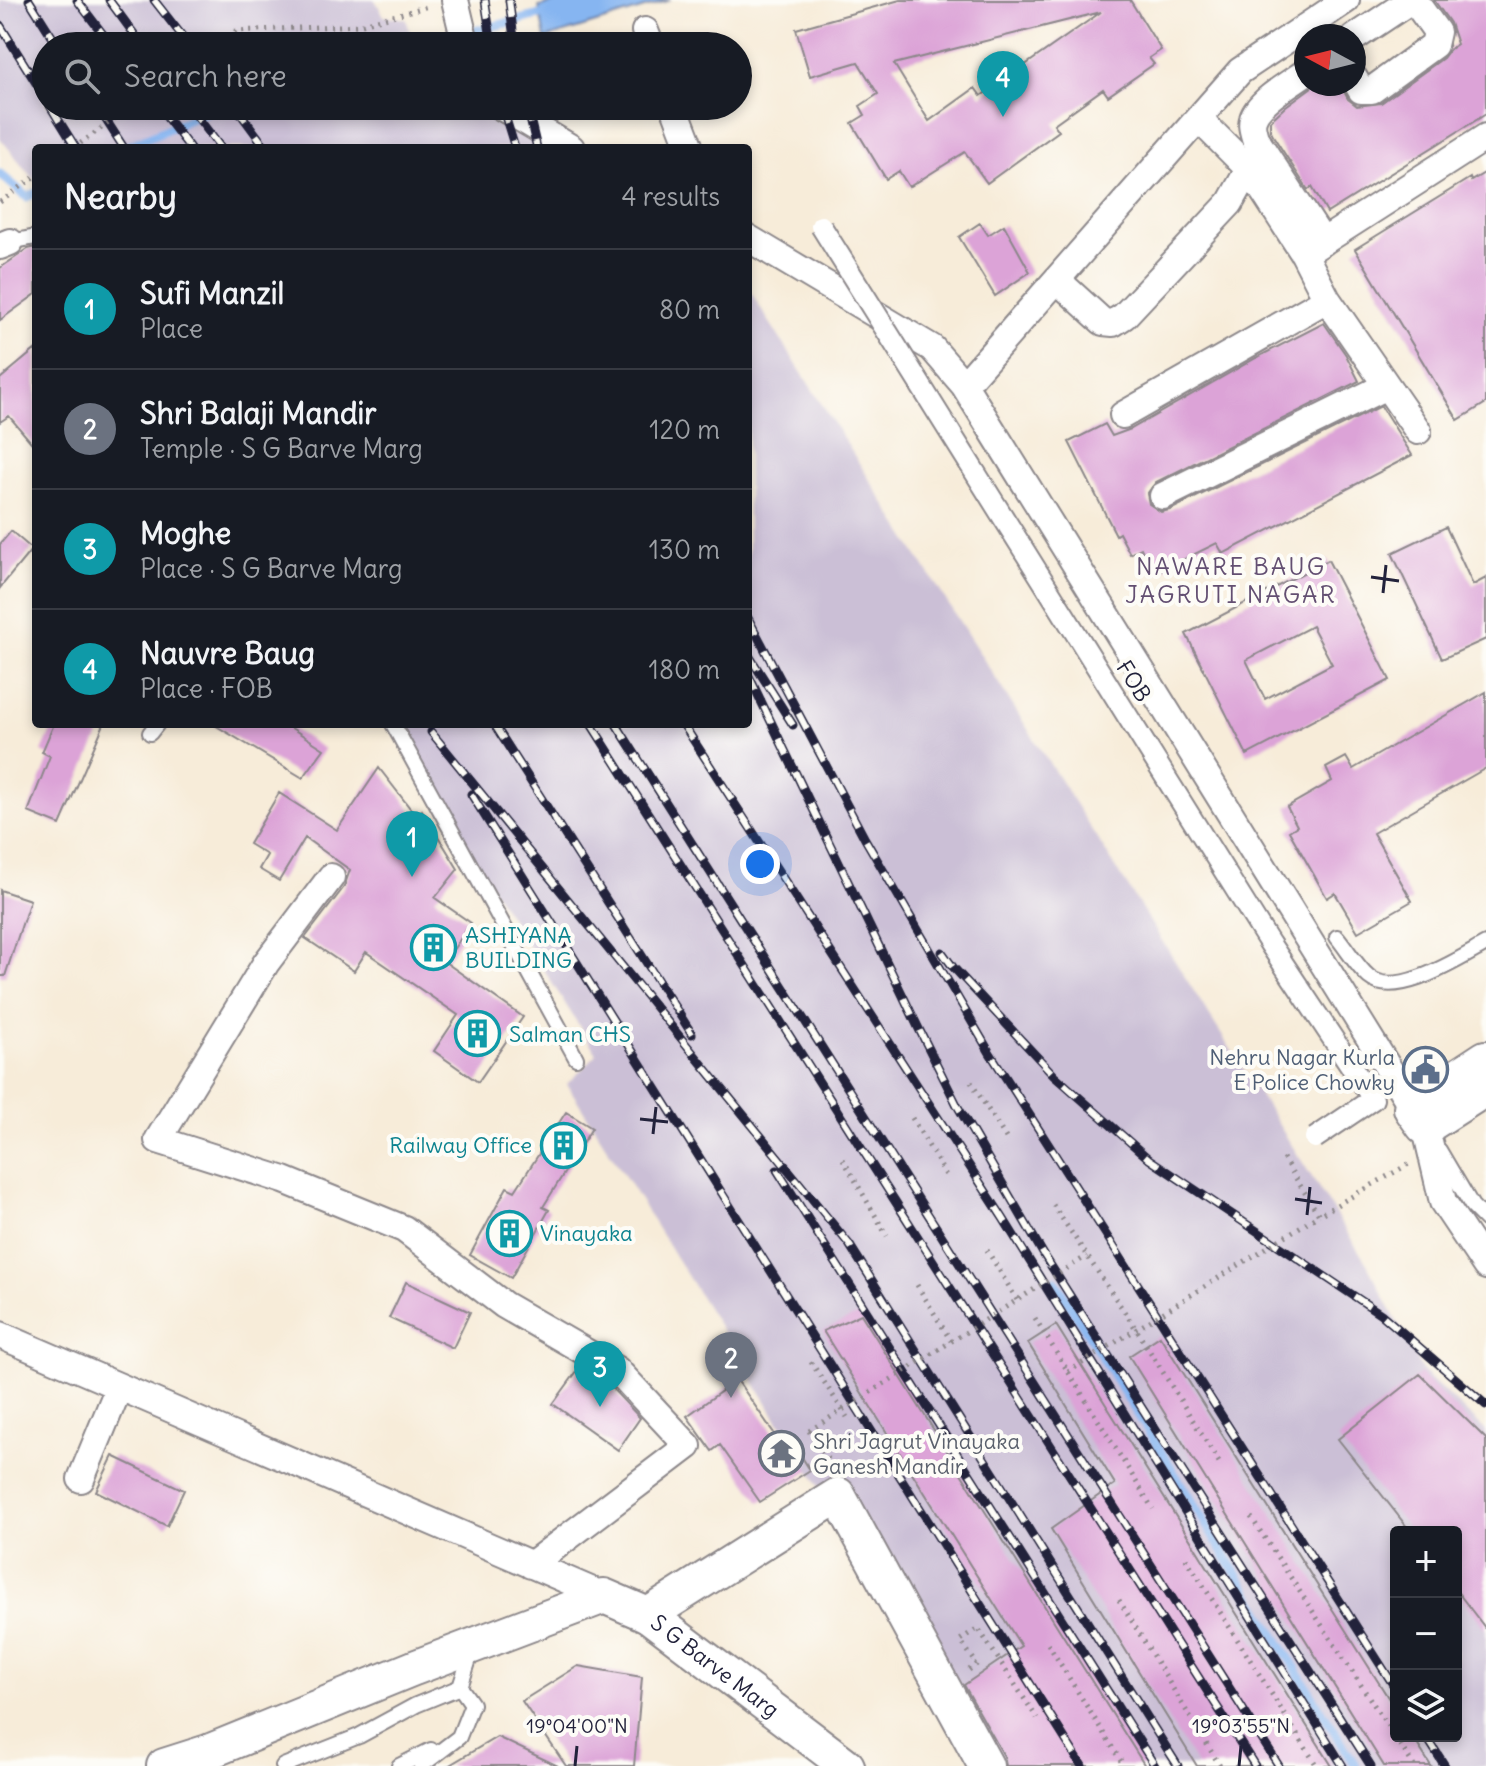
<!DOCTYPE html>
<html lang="en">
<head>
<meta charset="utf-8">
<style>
	body { margin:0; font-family:Delius,sans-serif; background:#242831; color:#f1f3f6 }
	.controls { position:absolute; right:24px; bottom:24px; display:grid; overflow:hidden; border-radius:8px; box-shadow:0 4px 12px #0003 }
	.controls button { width:72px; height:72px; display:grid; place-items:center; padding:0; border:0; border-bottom:2px solid #363941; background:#171b24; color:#f1f3f6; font:40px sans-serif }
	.compass { position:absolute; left:1294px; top:24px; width:72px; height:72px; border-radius:50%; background:#171b24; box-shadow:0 4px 12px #0003; rotate:277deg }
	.you { position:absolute; left:760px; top:864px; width:28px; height:28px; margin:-20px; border:6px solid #fff; border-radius:50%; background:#1a73e8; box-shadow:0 0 0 12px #1a73e833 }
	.badge { display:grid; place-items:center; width:52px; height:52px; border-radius:50%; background:#1a73e8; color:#fff; font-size:26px; font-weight:700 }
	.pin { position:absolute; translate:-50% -66px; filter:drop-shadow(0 2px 4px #0008) }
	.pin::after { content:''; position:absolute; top:42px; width:28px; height:24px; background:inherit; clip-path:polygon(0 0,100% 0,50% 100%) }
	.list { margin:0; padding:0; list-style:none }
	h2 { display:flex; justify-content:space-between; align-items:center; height:104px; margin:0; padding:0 32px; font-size:34px }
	h2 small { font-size:26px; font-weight:400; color:#9ea1a6 }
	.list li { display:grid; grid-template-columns:52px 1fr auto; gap:24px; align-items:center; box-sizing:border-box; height:120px; padding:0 32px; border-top:2px solid #363941 }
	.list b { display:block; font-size:30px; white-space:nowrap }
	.list p { margin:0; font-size:26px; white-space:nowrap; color:#9ea1a6 }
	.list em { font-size:26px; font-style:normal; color:#9ea1a6 }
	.icon { flex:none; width:44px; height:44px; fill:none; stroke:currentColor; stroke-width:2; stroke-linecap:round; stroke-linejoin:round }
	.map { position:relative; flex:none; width:1486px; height:1766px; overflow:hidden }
	.search { position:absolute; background:#171b24; box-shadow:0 4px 12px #0003; left:32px; top:32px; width:720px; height:88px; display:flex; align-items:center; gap:20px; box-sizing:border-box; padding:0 28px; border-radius:44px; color:#9ea1a6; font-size:30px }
	.panel { position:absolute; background:#171b24; box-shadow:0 4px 12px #0003; left:32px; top:144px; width:720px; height:584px; border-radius:8px }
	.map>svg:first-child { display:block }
</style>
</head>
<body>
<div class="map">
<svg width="1486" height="1766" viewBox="0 0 1486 1766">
	<rect width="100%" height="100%" fill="#fdfcf7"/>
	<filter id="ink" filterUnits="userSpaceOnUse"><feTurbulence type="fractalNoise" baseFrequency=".0125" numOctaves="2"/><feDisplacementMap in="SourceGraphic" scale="16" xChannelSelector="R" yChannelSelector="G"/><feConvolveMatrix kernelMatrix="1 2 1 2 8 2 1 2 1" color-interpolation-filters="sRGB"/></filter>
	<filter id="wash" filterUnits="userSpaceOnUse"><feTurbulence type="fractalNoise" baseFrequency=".006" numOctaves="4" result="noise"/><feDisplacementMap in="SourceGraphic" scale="32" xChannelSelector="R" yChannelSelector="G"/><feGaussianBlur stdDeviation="1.8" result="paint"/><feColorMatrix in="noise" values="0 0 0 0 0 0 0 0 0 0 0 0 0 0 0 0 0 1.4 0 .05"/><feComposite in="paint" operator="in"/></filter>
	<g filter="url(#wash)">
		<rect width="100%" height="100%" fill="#f7ecd9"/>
		<path fill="#cbbfd6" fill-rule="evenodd" d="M0 0H375L384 16 406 19 415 46H46V106H487L555 148H36V182L0 138Z
			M748 288 1367 1264 1423 1372 1486 1431V1766H995L567 1084 597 1054 388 724H748ZM1396 1532H1456V1736H1396Z"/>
		<path fill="#86b5f1" stroke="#546c96" stroke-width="2" d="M564 0H670L545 39 539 7Z"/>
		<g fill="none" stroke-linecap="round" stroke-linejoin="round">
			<path stroke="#86b5f1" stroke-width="9" d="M412 46 552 12
				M124 148 219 106
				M0 174 27 197 36 193
				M1055 1281 1356 1766"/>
		</g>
		<g id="blocks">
			<path fill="#dca3d7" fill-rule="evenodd" d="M900 0H1130L1161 50 1149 58 1154 64 1108 96 1103 89 1054 124 1059 131 987 183 965 152 909 187 899 171 886 179 852 123 865 115 860 106 878 94 858 62 810 76 796 29ZM1101 12 981 96 975 88 929 121 894 64Z
				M1434 0H1486V114L1327 213 1312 187 1308 190 1270 131V121L1286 106 1316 84H1340L1348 99 1357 106 1381 103 1443 58 1450 49 1457 44 1450 23Z
				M1486 172V403L1458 420 1355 249 1470 178 1471 181Z
				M980 223 988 235 1004 225 1030 272 995 296 959 237Z
				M36 247V294L0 320V268L28 249Z
				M1324 323 1346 355 1359 381 1156 482 1147 494 1149 504 1161 512 1170 510 1381 406 1412 455 1223 554 1217 543 1154 574 1141 548 1130 554 1119 533 1116 535 1069 442 1105 424 1112 436 1131 429 1256 358Z
				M36 349V448L9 416 0 422V379Z
				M1446 527 1473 585 1486 578V639L1442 659 1392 553Z
				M11 531 32 549 0 588V544Z
				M1328 560 1390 680 1247 755 1186 634ZM1312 626 1332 664 1265 699 1246 660Z
				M1486 692V768L1373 833 1412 901 1358 932 1335 893 1327 898 1289 831 1297 826 1287 807 1332 781 1326 768 1346 757 1353 769Z
				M54 724H104L60 825 28 812 50 756 42 752Z
				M213 724H285L324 749 303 778Z
				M379 768 417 817 422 810 458 869 435 898 471 923 445 962 523 1017 478 1082 434 1051 458 1015 366 952 354 971 305 938 344 887 350 870 305 838 279 881 259 869 267 855 249 844 279 793 337 830Z
				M0 890 30 900 5 976H0Z
				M566 1112 592 1128 543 1207 549 1210 511 1278 470 1255 507 1187 515 1191Z
				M406 1282 470 1312 453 1348 389 1318Z
				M861 1314 1145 1766H1006L1004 1756 964 1685 1021 1646 823 1331Z
				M1056 1325 1332 1766H1197L1051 1529 1115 1484 1028 1343Z
				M1160 1336 1396 1710V1736H1412L1431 1766H1384L1129 1356Z
				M580 1367 607 1383 640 1418 618 1450 553 1404Z
				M1420 1374 1486 1439V1629L1456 1590V1532H1411L1338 1439Z
				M737 1380 781 1443 789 1437 810 1470 760 1502 720 1445 712 1451 687 1416Z
				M113 1456 184 1490 167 1526 96 1491Z
				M578 1666 642 1677 634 1766H566L522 1701Z
				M497 1737 558 1766H448Z"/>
		</g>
	</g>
	<g filter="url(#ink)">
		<use href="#blocks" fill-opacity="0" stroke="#8c878a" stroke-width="2"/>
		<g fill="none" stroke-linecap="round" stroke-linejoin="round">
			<defs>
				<path id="service" d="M10 242 36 237
					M393 724 576 1058
					M150 733 157 724
					M1337 937C1347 949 1357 967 1369 977 1396 1000 1460 958 1486 944
					M1439 1150 1472 1206 1486 1220
					M460 1687 472 1650
					M283 1766 359 1736 416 1705 460 1687 472 1704 459 1737 421 1766
					M399 1766 431 1750"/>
				<path id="minor" d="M455 0 466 46
					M645 31 651 46
					M1354 38 1411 0
					M1306 72C1292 82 1257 102 1253 119 1251 125 1253 131 1255 138L1323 242
					M1354 78 1361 90H1372L1434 45 1437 32 1414 0
					M500 106 571 148
					M674 106 690 148
					M1199 119 1249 169 1304 254 1327 299 1418 431
					M748 238 932 348 964 385 1413 1108
					M0 246 10 242
					M1307 252 1486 137
					M1057 280 1103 322 1113 323 1124 316 1230 203 1249 169
					M964 385 1240 71 1346 0
					M1123 415 1327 299
					M1163 496 1386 386
					M331 877 266 963 158 1140 284 1180 404 1229 504 1305 617 1370 688 1446 531 1565
					M1425 1125 1443 1202 1486 1266
					M0 1335 604 1596
					M81 1479 119 1387"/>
				<g id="tertiary">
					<path d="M648 1615 838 1495 986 1766"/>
					<path id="s1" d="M164 1766 208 1752 414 1668 604 1596 648 1615 847 1766"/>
				</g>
				<path id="secondary" d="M1486 1060 1413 1108 1425 1125 1486 1086"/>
			</defs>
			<use href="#service" stroke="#8c878a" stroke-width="18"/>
			<use href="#minor" stroke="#8c878a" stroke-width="30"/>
			<use href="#tertiary" stroke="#8c878a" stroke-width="38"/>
			<use href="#secondary" stroke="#8c878a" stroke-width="42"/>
			<path stroke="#8c878a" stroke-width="5" stroke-dasharray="2 6" stroke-linecap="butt" d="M215 46 236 31 359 25 429 6
				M0 202 36 176
				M971 1082 1006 1138
				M912 1118 947 1177
				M1283 1158 1319 1215 1409 1164
				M843 1159 887 1236
				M1053 1205 1136 1329 1222 1467
				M987 1250 1017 1300
				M917 1285 951 1341
				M1035 1318 1153 1509
				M811 1362 847 1417
				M809 1431 833 1467
				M1251 1517 1414 1766
				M1186 1558 1317 1766
				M1119 1600 1220 1766
				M1048 1644 1124 1766
				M969 1670 977 1664 960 1640 978 1628 1037 1718"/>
			<use href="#service" stroke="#fff" stroke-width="14"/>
			<use href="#minor" stroke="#fff" stroke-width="26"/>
			<use href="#tertiary" stroke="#fff" stroke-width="34"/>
			<use href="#secondary" stroke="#fff" stroke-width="38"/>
			<defs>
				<path id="rail" d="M29 0 58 46
					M77 0 112 46
					M109 0 143 46
					M154 0 190 46
					M485 0 492 46
					M509 0 515 46
					M0 25 46 99
					M50 106 76 148
					M97 106 124 148
					M158 106 190 148
					M189 106 221 148
					M235 106 266 148
					M502 106 515 148
					M527 106 537 148
					M748 618 865 839 990 1053 1396 1689
					M748 654 793 725
					M748 674 918 1027 958 1107 1044 1255 1371 1766
					M494 724 692 1034
					M591 724 1255 1766
					M616 724 1279 1766
					M683 724 1003 1218 1343 1766
					M431 732 849 1244 1178 1766
					M471 794 1082 1766
					M942 952 953 967 1054 1075 1149 1159 1381 1314 1486 1405
					M777 1170 1155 1766
					M1426 1736 1445 1766"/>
			</defs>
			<use href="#rail" stroke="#22223b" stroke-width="9"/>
			<use href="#rail" stroke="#fdfcf7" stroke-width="6" stroke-dasharray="18" stroke-linecap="butt"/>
			<defs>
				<path id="pedestrian-bridge" d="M821 226 1270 944 1373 1099 1315 1138"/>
			</defs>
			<use href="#pedestrian-bridge" stroke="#8c878a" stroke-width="24" stroke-linecap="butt"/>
			<path stroke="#8c878a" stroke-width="5" stroke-dasharray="2 6" stroke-linecap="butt" d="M74 148 132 106
				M1068 1372 1319 1215
				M809 1431 1087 1256"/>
			<use href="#pedestrian-bridge" stroke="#fff" stroke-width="20"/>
		</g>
	</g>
	<path fill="none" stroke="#22223b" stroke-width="3" d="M1371 577 1399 581M1383 593 1386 565M640 1119 668 1122M653 1134 656 1107M1295 1199 1322 1203M1307 1215 1310 1187M575 1766 577 1746M1239 1766 1241 1746"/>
	<defs>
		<symbol id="building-ring" viewBox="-11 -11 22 22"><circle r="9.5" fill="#fdfcf7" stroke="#0f9aa8" stroke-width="1.5"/><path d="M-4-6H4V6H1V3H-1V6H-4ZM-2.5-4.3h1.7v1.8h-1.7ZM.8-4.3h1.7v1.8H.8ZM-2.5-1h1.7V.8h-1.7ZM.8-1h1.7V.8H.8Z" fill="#0f9aa8"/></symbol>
		<symbol id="civic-ring" viewBox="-11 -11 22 22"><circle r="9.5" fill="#fdfcf7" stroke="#5c6f8a" stroke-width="1.5"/><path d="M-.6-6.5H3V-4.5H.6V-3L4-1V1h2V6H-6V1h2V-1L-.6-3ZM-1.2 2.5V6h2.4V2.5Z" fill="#5c6f8a"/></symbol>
		<symbol id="temple-ring" viewBox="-11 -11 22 22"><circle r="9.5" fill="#fdfcf7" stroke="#6b7280" stroke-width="1.5"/><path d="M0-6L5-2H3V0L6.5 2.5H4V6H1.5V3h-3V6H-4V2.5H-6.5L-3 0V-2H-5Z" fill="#6b7280"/></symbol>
	</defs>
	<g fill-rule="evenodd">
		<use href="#building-ring" x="408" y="922" width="51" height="51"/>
		<use href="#building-ring" x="452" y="1008" width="51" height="51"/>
		<use href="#civic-ring" x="1400" y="1044" width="51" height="51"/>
		<use href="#building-ring" x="538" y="1120" width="51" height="51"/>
		<use href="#building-ring" x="484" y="1208" width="51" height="51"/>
		<use href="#temple-ring" x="756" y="1428" width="51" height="51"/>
	</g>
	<g text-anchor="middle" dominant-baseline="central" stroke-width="8" stroke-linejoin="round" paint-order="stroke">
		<g font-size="22" fill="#22223b" stroke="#fdfcf7">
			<text transform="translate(1134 681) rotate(58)">FOB</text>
			<text stroke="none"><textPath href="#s1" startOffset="604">S G Barve Marg</textPath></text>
		</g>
		<g font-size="22" fill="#0d838f" stroke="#fdfcf7" text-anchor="start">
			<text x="465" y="935">ASHIYANA<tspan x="465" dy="25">BUILDING</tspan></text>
			<text x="509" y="1034">Salman CHS</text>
			<text x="532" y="1145" text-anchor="end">Railway Office</text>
			<text x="540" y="1233">Vinayaka</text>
		</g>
		<g font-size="22" fill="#4e5e75" stroke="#fdfcf7" text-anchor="end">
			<text x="1395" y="1057">Nehru Nagar Kurla<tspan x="1395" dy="25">E Police Chowky</tspan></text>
		</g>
		<g font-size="22" fill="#5b616d" stroke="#fdfcf7" text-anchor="start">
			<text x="813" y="1441">Shri Jagrut Vinayaka<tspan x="813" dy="25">Ganesh Mandir</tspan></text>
		</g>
		<g font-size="24" letter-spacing="2" fill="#634f72" stroke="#fdfcf7">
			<text x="1231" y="566">NAWARE BAUG<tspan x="1231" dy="28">JAGRUTI NAGAR</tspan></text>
		</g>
	</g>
	<g font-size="20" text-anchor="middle" fill="#22223b" stroke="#fdfcf7" stroke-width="8" stroke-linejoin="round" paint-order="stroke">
		<text x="577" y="1733">19°04'00"N</text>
		<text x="1241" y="1733">19°03'55"N</text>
	</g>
</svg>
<div class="controls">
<button>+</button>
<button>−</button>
<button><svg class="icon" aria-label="layers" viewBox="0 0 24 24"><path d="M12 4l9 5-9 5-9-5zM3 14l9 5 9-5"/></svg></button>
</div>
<svg class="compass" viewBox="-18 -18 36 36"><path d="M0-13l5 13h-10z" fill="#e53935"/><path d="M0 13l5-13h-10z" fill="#9ea1a6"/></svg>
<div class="you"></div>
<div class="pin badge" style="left:412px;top:877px;background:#0f9aa8">1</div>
<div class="pin badge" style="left:731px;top:1398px;background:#6b7280">2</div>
<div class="pin badge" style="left:600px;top:1407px;background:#0f9aa8">3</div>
<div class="pin badge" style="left:1003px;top:117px;background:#0f9aa8">4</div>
<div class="search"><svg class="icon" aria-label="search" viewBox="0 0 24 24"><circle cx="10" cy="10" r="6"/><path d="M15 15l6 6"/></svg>Search here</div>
<section class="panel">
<h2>Nearby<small>4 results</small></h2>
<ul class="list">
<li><span class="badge" style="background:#0f9aa8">1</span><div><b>Sufi Manzil</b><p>Place</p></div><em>80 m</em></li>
<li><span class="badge" style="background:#6b7280">2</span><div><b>Shri Balaji Mandir</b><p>Temple · S G Barve Marg</p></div><em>120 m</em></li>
<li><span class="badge" style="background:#0f9aa8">3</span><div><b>Moghe</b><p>Place · S G Barve Marg</p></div><em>130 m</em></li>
<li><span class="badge" style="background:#0f9aa8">4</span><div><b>Nauvre Baug</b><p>Place · FOB</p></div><em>180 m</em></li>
</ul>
</section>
</div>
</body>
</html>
